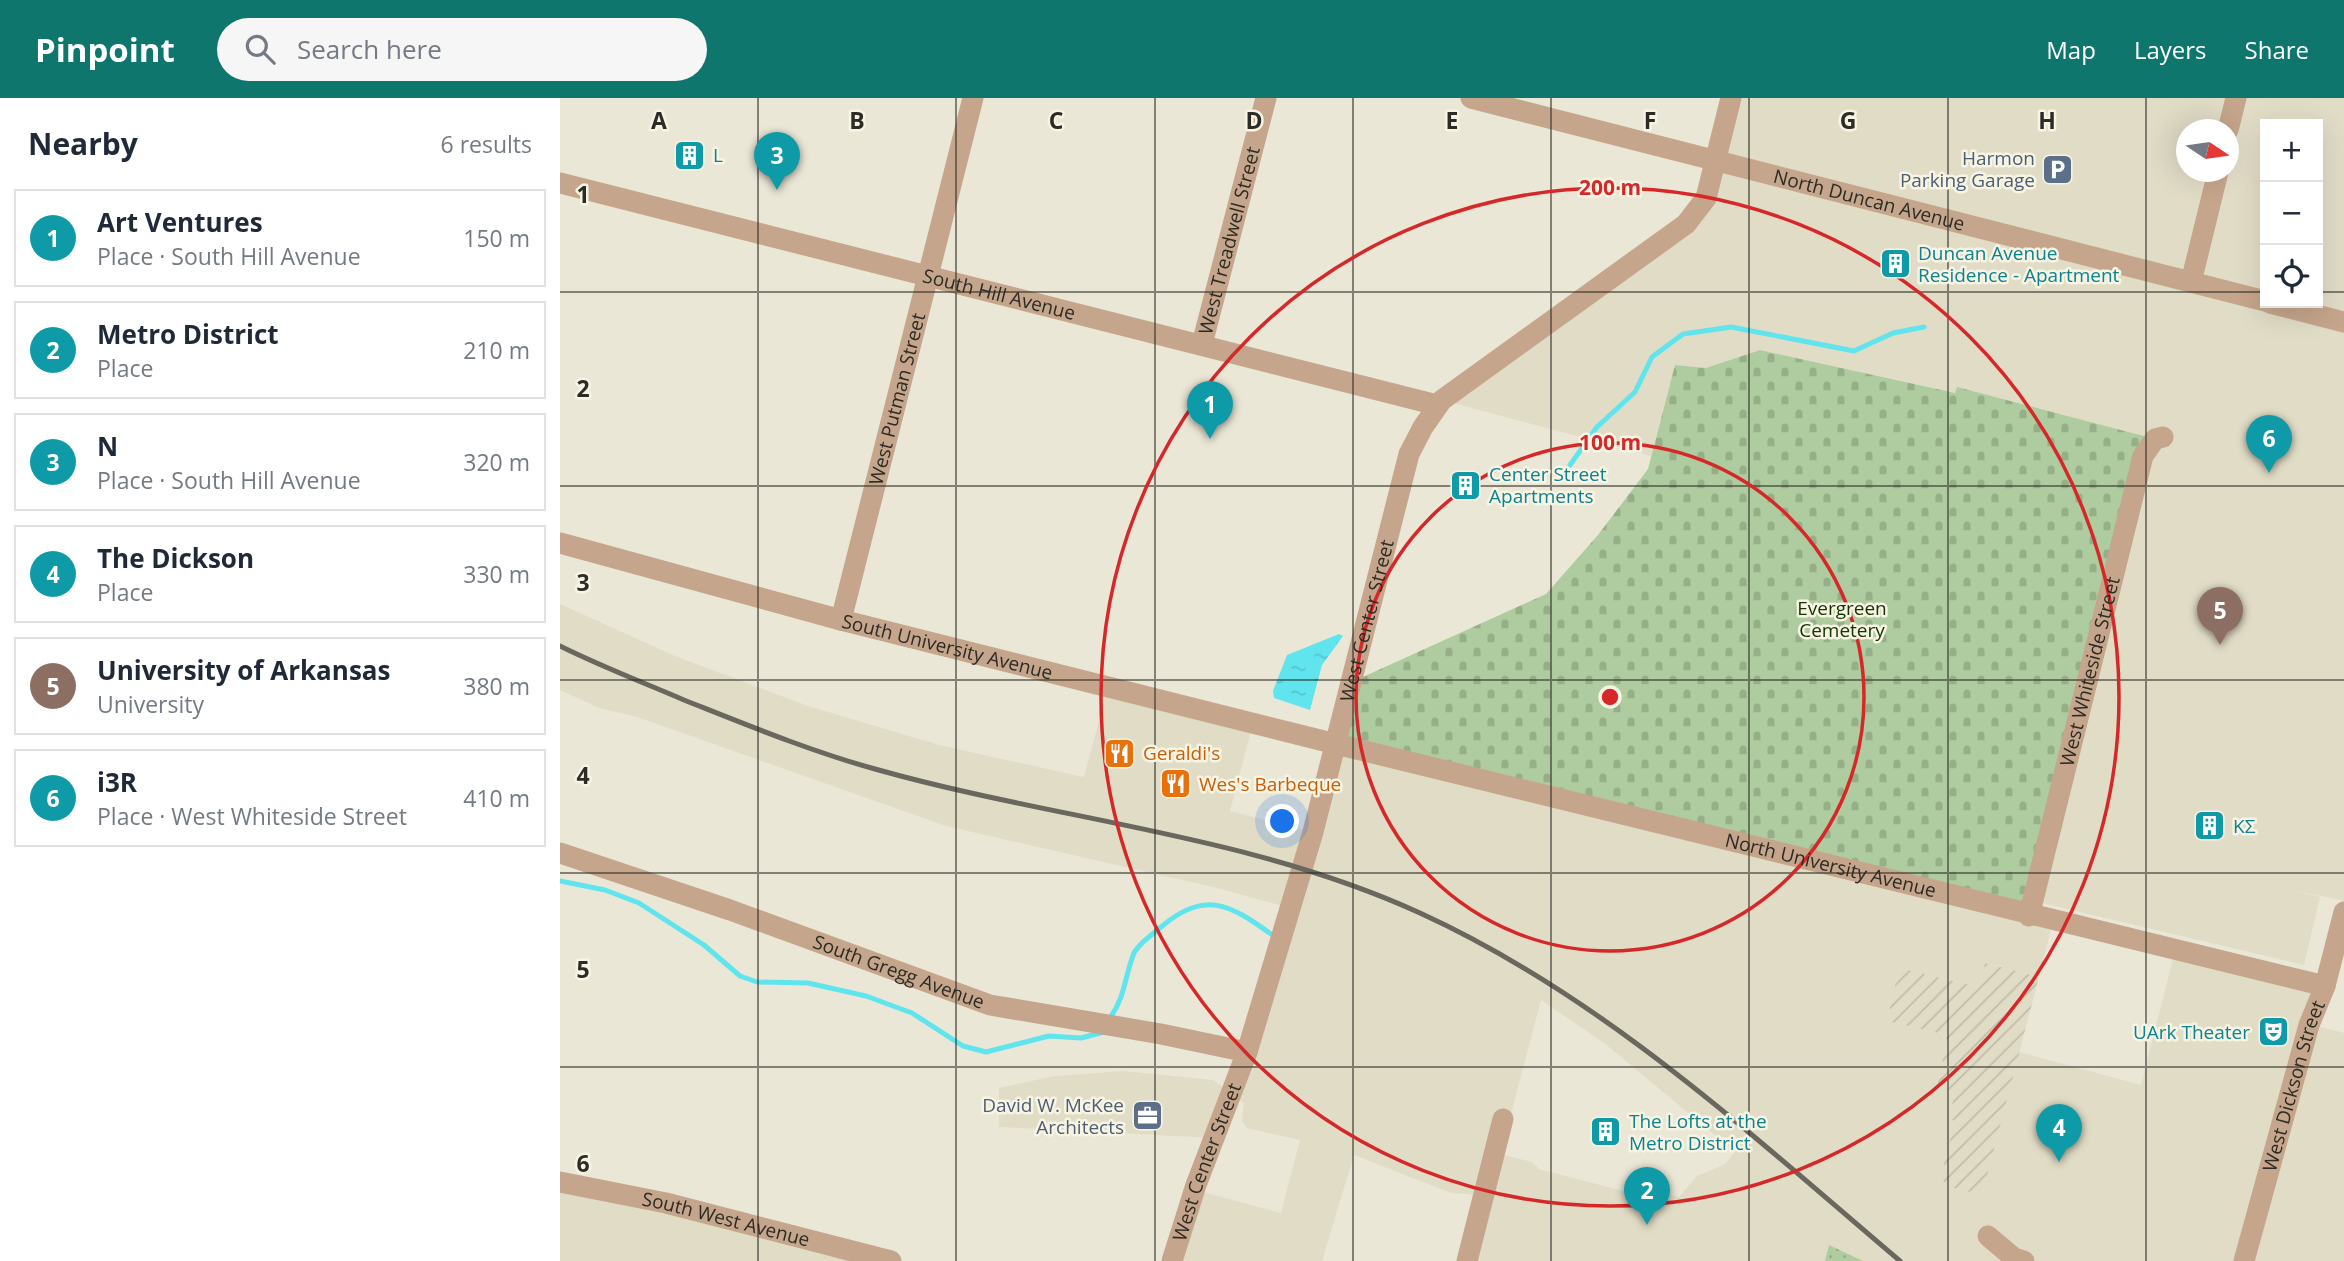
<!DOCTYPE html>
<html lang="en">
<head>
<meta charset="utf-8">
<style>
	body { margin:0; font-family:"Open Sans",sans-serif; background:#f6f6f7; color:#1f2937 }
	.controls { position:absolute; right:21px; top:21px; display:grid; overflow:hidden; border-radius:0px; box-shadow:0 7px 28px #0002 }
	.controls button { width:63px; height:63px; display:grid; place-items:center; padding:0; border:0; border-bottom:2px solid #e0e1e3; background:#fff; color:#1f2937; font:35px sans-serif }
	.compass { position:absolute; left:1616px; top:21px; width:63px; height:63px; border-radius:50%; background:#fff; box-shadow:0 7px 28px #0002; rotate:103deg }
	.you { position:absolute; left:723px; top:724px; width:24px; height:24px; margin:-18px; border:5px solid #fff; border-radius:50%; background:#1a73e8; box-shadow:0 0 0 10px #1a73e833 }
	.badge { display:grid; place-items:center; width:46px; height:46px; border-radius:50%; background:#0f766e; color:#fff; font-size:23px; font-weight:700 }
	.pin { position:absolute; translate:-50% -58px; filter:drop-shadow(0 2px 4px #0008) }
	.pin::after { content:''; position:absolute; top:37px; width:24px; height:21px; background:inherit; clip-path:polygon(0 0,100% 0,50% 100%) }
	.list { margin:0; padding:0; list-style:none }
	h2 { display:flex; justify-content:space-between; align-items:center; height:91px; margin:0; padding:0 28px; font-size:30px }
	h2 small { font-size:23px; font-weight:400; color:#747a83 }
	.list li { display:grid; grid-template-columns:46px 1fr auto; gap:21px; align-items:center; box-sizing:border-box; height:98px; margin:0 14px 14px; padding:0 14px; border:2px solid #e0e1e3; border-radius:0px }
	.list b { display:block; font-size:26px; white-space:nowrap }
	.list p { margin:0; font-size:23px; white-space:nowrap; color:#747a83 }
	.list em { font-size:23px; font-style:normal; color:#747a83 }
	.icon { flex:none; width:38px; height:38px; fill:none; stroke:currentColor; stroke-width:2; stroke-linecap:round; stroke-linejoin:round }
	.map { position:relative; flex:none; width:1784px; height:1163px; overflow:hidden }
	header { display:flex; align-items:center; gap:42px; box-sizing:border-box; height:98px; padding:0 35px; background:#0f766e; color:#fff }
	header strong { font-size:33px }
	nav { display:flex; gap:38px; margin-inline-start:auto; font-size:24px }
	.search { width:490px; height:63px; background:#f6f6f7; display:flex; align-items:center; gap:18px; box-sizing:border-box; padding:0 24px; border-radius:38px; color:#747a83; font-size:26px }
	main { display:flex }
	aside { flex:1; background:#fff }
	.map>svg:first-child { display:block }
</style>
</head>
<body>
<header>
<strong>Pinpoint</strong>
<div class="search"><svg class="icon" aria-label="search" viewBox="0 0 24 24"><circle cx="10" cy="10" r="6"/><path d="M15 15l6 6"/></svg>Search here</div>
<nav><a>Map</a><a>Layers</a><a>Share</a></nav>
</header>
<main>
<aside>
<h2>Nearby<small>6 results</small></h2>
<ul class="list">
<li><span class="badge" style="background:#0f9aa8">1</span><div><b>Art Ventures</b><p>Place · South Hill Avenue</p></div><em>150 m</em></li>
<li><span class="badge" style="background:#0f9aa8">2</span><div><b>Metro District</b><p>Place</p></div><em>210 m</em></li>
<li><span class="badge" style="background:#0f9aa8">3</span><div><b>N</b><p>Place · South Hill Avenue</p></div><em>320 m</em></li>
<li><span class="badge" style="background:#0f9aa8">4</span><div><b>The Dickson</b><p>Place</p></div><em>330 m</em></li>
<li><span class="badge" style="background:#8d6e63">5</span><div><b>University of Arkansas</b><p>University</p></div><em>380 m</em></li>
<li><span class="badge" style="background:#0f9aa8">6</span><div><b>i3R</b><p>Place · West Whiteside Street</p></div><em>410 m</em></li>
</ul>
</aside>
<div class="map">
<svg width="1784" height="1163" viewBox="0 0 1784 1163">
	<defs>
		<pattern id="industrial-furrows" width="10" height="10" patternUnits="userSpaceOnUse" patternTransform="scale(1.75)"><rect width="10" height="10" fill="#e1dcc6"/><path d="M-1 1l2-2M0 10L10 0M9 11l2-2" fill="none" stroke="#c1bdaa"/></pattern>
		<pattern id="cemetery-stones" width="16" height="16" patternUnits="userSpaceOnUse" patternTransform="scale(1.75)"><rect width="16" height="16" fill="#aecc9f"/><path d="M2 7V4a2 2 0 0 1 4 0v3zM10 15v-3a2 2 0 0 1 4 0v3z" fill="#96af89"/></pattern>
		<pattern id="park-dots" width="8" height="8" patternUnits="userSpaceOnUse" patternTransform="scale(1.75)"><rect width="8" height="8" fill="#aecc9f"/><path d="M2 2h.1M6 6h.1" fill="none" stroke="#96af89" stroke-width="1.8" stroke-linecap="round"/></pattern>
		<pattern id="water-ripples" width="26" height="14" patternUnits="userSpaceOnUse" patternTransform="scale(1.75)"><rect width="26" height="14" fill="#60e4ed"/><path d="M2 4q2-2 4 0t4 0M15 11q2-2 4 0t4 0" fill="none" stroke="#54c4cb"/></pattern>
	</defs>
	<rect width="100%" height="100%" fill="#eae7d7"/>
	<path fill="#e1dcc6" fill-rule="evenodd" d="M1171 0H1784V803L1733 792 1760 799 1744 867 1482 805 1397 289 1395 295 1200 252 1146 270 1115 267 1091 358 882 302 1126 126ZM1705 26H1758V205H1705ZM1626 32H1668V74H1626Z
		M0 506 115 558 248 608 379 647 524 679 548 589 693 625 670 713 753 734 776 646 1493 823 1479 879 1425 865 1419 889 1339 870 1327 923 1382 936 1387 943 1377 988 1396 992 1389 1020 1395 1022 1386 1088 1422 1097 1459 954 1581 987 1615 853 1765 888 1749 926 1784 935V1163H907L923 1097 891 1095 794 1057 762 1163H613L635 1092 721 1115 740 1042 687 1030 682 1023 684 1005 670 995 654 1040 439 1029V990L495 978 563 973 653 982 670 994 730 810 653 789 386 728 77 619 39 610 0 592ZM981 902 1044 945 1175 1054 1165 1066 1137 1078 1119 1099 1101 1095 1098 1102 979 1071 972 1064 935 1055 951 1016Z
		M0 1084 331 1163H0Z"/>
	<path fill="url(#industrial-furrows)" d="M1425 865 1479 879 1422 1097 1386 1088 1381 1078 1395 1023 1389 1021 1395 993 1377 989 1387 942 1382 936 1327 923 1339 870 1419 889Z"/>
	<path fill="url(#cemetery-stones)" d="M1200 252 1395 295 1397 289 1595 341 1469 817 776 646 794 583 986 496 1038 437 1088 371 1115 267 1146 270Z"/>
	<path fill="url(#park-dots)" d="M1269 1147 1303 1163H1265Z"/>
	<path fill="url(#water-ripples)" d="M779 536 783 538 762 567 750 612 714 600 713 593 727 557Z"/>
	<g fill="none" stroke-linecap="round" stroke-linejoin="round">
		<path stroke="#60e4ed" stroke-width="5" d="M1010 367 1037 329 1075 294 1092 259 1123 236 1171 229 1294 253 1333 235 1364 229
			M0 783 45 792 79 805 144 847 180 878 197 884 248 885 306 898 352 915 403 948 426 954 489 938 521 940 544 934
			M550 920C566 897 564 880 574 855 579 845 593 836 601 829 645 792 669 806 711 836"/>
		<g stroke="#c5a58b" stroke-width="21">
			<path id="s1" d="M911 0 1705 203"/>
			<path d="M1668 32 1676 0"/>
			<path id="s2" d="M0 85 877 307"/>
			<path d="M1631 184 1658 74"/>
			<path d="M1710 205 1784 224"/>
			<path id="s3" d="M642 246 706 0"/>
			<path id="s4" d="M0 445 281 522 776 646 1765 888"/>
			<path id="s5" d="M281 522 413 0"/>
			<path id="s6" d="M0 755 170 812 430 907 601 936 687 954"/>
			<path id="s7" d="M1469 818 1583 358 1595 341 1603 339"/>
			<path id="s8" d="M0 1084 106 1105 331 1163"/>
			<path d="M1428 1138 1454 1160 1464 1163"/>
			<path id="s9" d="M612 1163 636 1087 687 954 753 734 849 356 863 329 882 302 1126 126 1146 100 1171 0"/>
			<path d="M907 1163 943 1021"/>
			<path id="s10" d="M1684 1163 1749 927 1765 888 1784 814"/>
		</g>
		<path stroke="#69675e" stroke-width="5" d="M0 548C40 568 82 584 124 602 187 627 250 653 315 671 495 722 688 736 860 815 1042 898 1189 1035 1340 1163"/>
	</g>
	<path fill="none" stroke="#2c2b25" stroke-width="2" stroke-opacity="0.55" d="M198 0V1163M396 0V1163M595 0V1163M793 0V1163M991 0V1163M1189 0V1163M1388 0V1163M1586 0V1163M0 194H1705M1758 194H1784M0 388H1784M0 582H1784M0 775H1784M0 969H1784"/>
	<g fill="none" stroke="#d62828" stroke-width="3.5">
		<circle cx="1050" cy="599" r="254"/>
		<circle cx="1050" cy="599" r="509"/>
	</g>
	<defs>
		<symbol id="building-square" viewBox="-11 -11 22 22"><rect x="-9" y="-9" width="18" height="18" rx="4" fill="#0f9aa8" stroke="#f7f4e4"/><path d="M-4-6H4V6H1V3H-1V6H-4ZM-2.5-4.3h1.7v1.8h-1.7ZM.8-4.3h1.7v1.8H.8ZM-2.5-1h1.7V.8h-1.7ZM.8-1h1.7V.8H.8Z" fill="#fff"/></symbol>
		<symbol id="parking-square" viewBox="-11 -11 22 22"><rect x="-9" y="-9" width="18" height="18" rx="4" fill="#5c6f8a" stroke="#f7f4e4"/><path d="M-3.5-5.5H1a3.5 3.5 0 0 1 0 7H-1V5.5H-3.5ZM-1-3.4V-.6H.8a1.4 1.4 0 0 0 0-2.8Z" fill="#fff"/></symbol>
		<symbol id="restaurant-square" viewBox="-11 -11 22 22"><rect x="-9" y="-9" width="18" height="18" rx="4" fill="#e8710a" stroke="#f7f4e4"/><path d="M-5-6h1v4h1v-4h1v4h1v-4h1v5L-1.5 .5V6h-2V.5L-5-1ZM5-6V6H3V1.5H1.5Q1.5-4 5-6Z" fill="#fff"/></symbol>
		<symbol id="theatre-square" viewBox="-11 -11 22 22"><rect x="-9" y="-9" width="18" height="18" rx="4" fill="#0f9aa8" stroke="#f7f4e4"/><path d="M-5-5.5Q0-4 5-5.5V0Q5 5 0 6Q-5 5-5 0ZM-3.3-2.5H-1v1.5H-3.3ZM1-2.5H3.3v1.5H1ZM-2.8 1Q0 5.5 2.8 1Z" fill="#fff"/></symbol>
		<symbol id="office-square" viewBox="-11 -11 22 22"><rect x="-9" y="-9" width="18" height="18" rx="4" fill="#5c6f8a" stroke="#f7f4e4"/><path d="M-6-3h4V-5.5h4V-3h4V5H-6ZM-1-4.5V-3h2v-1.5ZM-6 0V1H6V0Z" fill="#fff"/></symbol>
	</defs>
	<g fill-rule="evenodd">
		<use href="#building-square" x="112" y="40" width="35" height="35"/>
		<use href="#parking-square" x="1480" y="54" width="35" height="35"/>
		<use href="#building-square" x="1318" y="148" width="35" height="35"/>
		<use href="#building-square" x="888" y="370" width="35" height="35"/>
		<use href="#restaurant-square" x="542" y="638" width="35" height="35"/>
		<use href="#restaurant-square" x="598" y="668" width="35" height="35"/>
		<use href="#building-square" x="1632" y="710" width="35" height="35"/>
		<use href="#theatre-square" x="1696" y="916" width="35" height="35"/>
		<use href="#office-square" x="570" y="1000" width="35" height="35"/>
		<use href="#building-square" x="1028" y="1016" width="35" height="35"/>
	</g>
	<g text-anchor="middle" dominant-baseline="central" stroke-width="5" stroke-linejoin="round" paint-order="stroke">
		<g font-size="19" fill="#0d838f" stroke="#f7f4e4" text-anchor="start">
			<text x="153" y="57">L</text>
			<text x="1358" y="155">Duncan Avenue<tspan x="1358" dy="22">Residence - Apartment</tspan></text>
			<text x="929" y="376">Center Street<tspan x="929" dy="22">Apartments</tspan></text>
			<text x="1673" y="728">ΚΣ</text>
			<text x="1690" y="934" text-anchor="end">UArk Theater</text>
			<text x="1069" y="1023">The Lofts at the<tspan x="1069" dy="22">Metro District</tspan></text>
		</g>
		<g font-size="19" fill="#4e5e75" stroke="#f7f4e4" text-anchor="end">
			<text x="1475" y="60">Harmon<tspan x="1475" dy="22">Parking Garage</tspan></text>
			<text x="564" y="1007">David W. McKee<tspan x="564" dy="22">Architects</tspan></text>
		</g>
		<g font-size="19" fill="#2c2b25" stroke="#f7f4e4">
			<text stroke="none"><textPath href="#s1" startOffset="411">North Duncan Avenue</textPath></text>
			<text stroke="none"><textPath href="#s3" startOffset="107">West Treadwell Street</textPath></text>
			<text stroke="none"><textPath href="#s2" startOffset="453">South Hill Avenue</textPath></text>
			<text stroke="none"><textPath href="#s5" startOffset="228">West Putman Street</textPath></text>
			<text stroke="none"><textPath href="#s9" startOffset="670">West Center Street</textPath></text>
			<text stroke="none"><textPath href="#s4" startOffset="401">South University Avenue</textPath></text>
			<text stroke="none"><textPath href="#s7" startOffset="252">West Whiteside Street</textPath></text>
			<text stroke="none"><textPath href="#s4" startOffset="1311">North University Avenue</textPath></text>
			<text stroke="none"><textPath href="#s6" startOffset="359">South Gregg Avenue</textPath></text>
			<text stroke="none"><textPath href="#s10" startOffset="182">West Dickson Street</textPath></text>
			<text stroke="none"><textPath href="#s9" startOffset="105">West Center Street</textPath></text>
			<text stroke="none"><textPath href="#s8" startOffset="170">South West Avenue</textPath></text>
		</g>
		<g font-size="19" fill="#143400" stroke="#f7f4e4">
			<text x="1282" y="510">Evergreen<tspan x="1282" dy="22">Cemetery</tspan></text>
		</g>
		<g font-size="19" fill="#c56008" stroke="#f7f4e4" text-anchor="start">
			<text x="583" y="655">Geraldi's</text>
			<text x="639" y="686">Wes's Barbeque</text>
		</g>
	</g>
	<g font-size="23" text-anchor="middle" font-weight="bold" fill="#2c2b25" stroke="#f7f4e4" stroke-width="5" stroke-linejoin="round" paint-order="stroke">
		<text x="99" y="31">A</text>
		<text x="297" y="31">B</text>
		<text x="496" y="31">C</text>
		<text x="694" y="31">D</text>
		<text x="892" y="31">E</text>
		<text x="1090" y="31">F</text>
		<text x="1288" y="31">G</text>
		<text x="1487" y="31">H</text>
		<text x="23" y="105">1</text>
		<text x="23" y="299">2</text>
		<text x="23" y="493">3</text>
		<text x="23" y="686">4</text>
		<text x="23" y="880">5</text>
		<text x="23" y="1074">6</text>
	</g>
	<circle cx="1050" cy="599" r="10" fill="#d62828" stroke="#f7f4e4" stroke-width="3.5"/>
	<g font-size="21" text-anchor="middle" font-weight="bold" fill="#d62828" stroke="#f7f4e4" stroke-width="5" stroke-linejoin="round" paint-order="stroke">
		<text x="1050" y="97">200 m</text>
		<text x="1050" y="352">100 m</text>
	</g>
</svg>
<div class="controls">
<button>+</button>
<button>−</button>
<button><svg class="icon" aria-label="locate" viewBox="0 0 24 24"><circle cx="12" cy="12" r="6"/><path d="M12 2v4M12 18v4M2 12h4M18 12h4"/></svg></button>
</div>
<svg class="compass" viewBox="-18 -18 36 36"><path d="M0-13l5 13h-10z" fill="#e53935"/><path d="M0 13l5-13h-10z" fill="#747a83"/></svg>
<div class="you"></div>
<div class="pin badge" style="left:650px;top:341px;background:#0f9aa8">1</div>
<div class="pin badge" style="left:1087px;top:1127px;background:#0f9aa8">2</div>
<div class="pin badge" style="left:217px;top:92px;background:#0f9aa8">3</div>
<div class="pin badge" style="left:1499px;top:1064px;background:#0f9aa8">4</div>
<div class="pin badge" style="left:1660px;top:547px;background:#8d6e63">5</div>
<div class="pin badge" style="left:1709px;top:375px;background:#0f9aa8">6</div>
</div>
</main>
</body>
</html>
